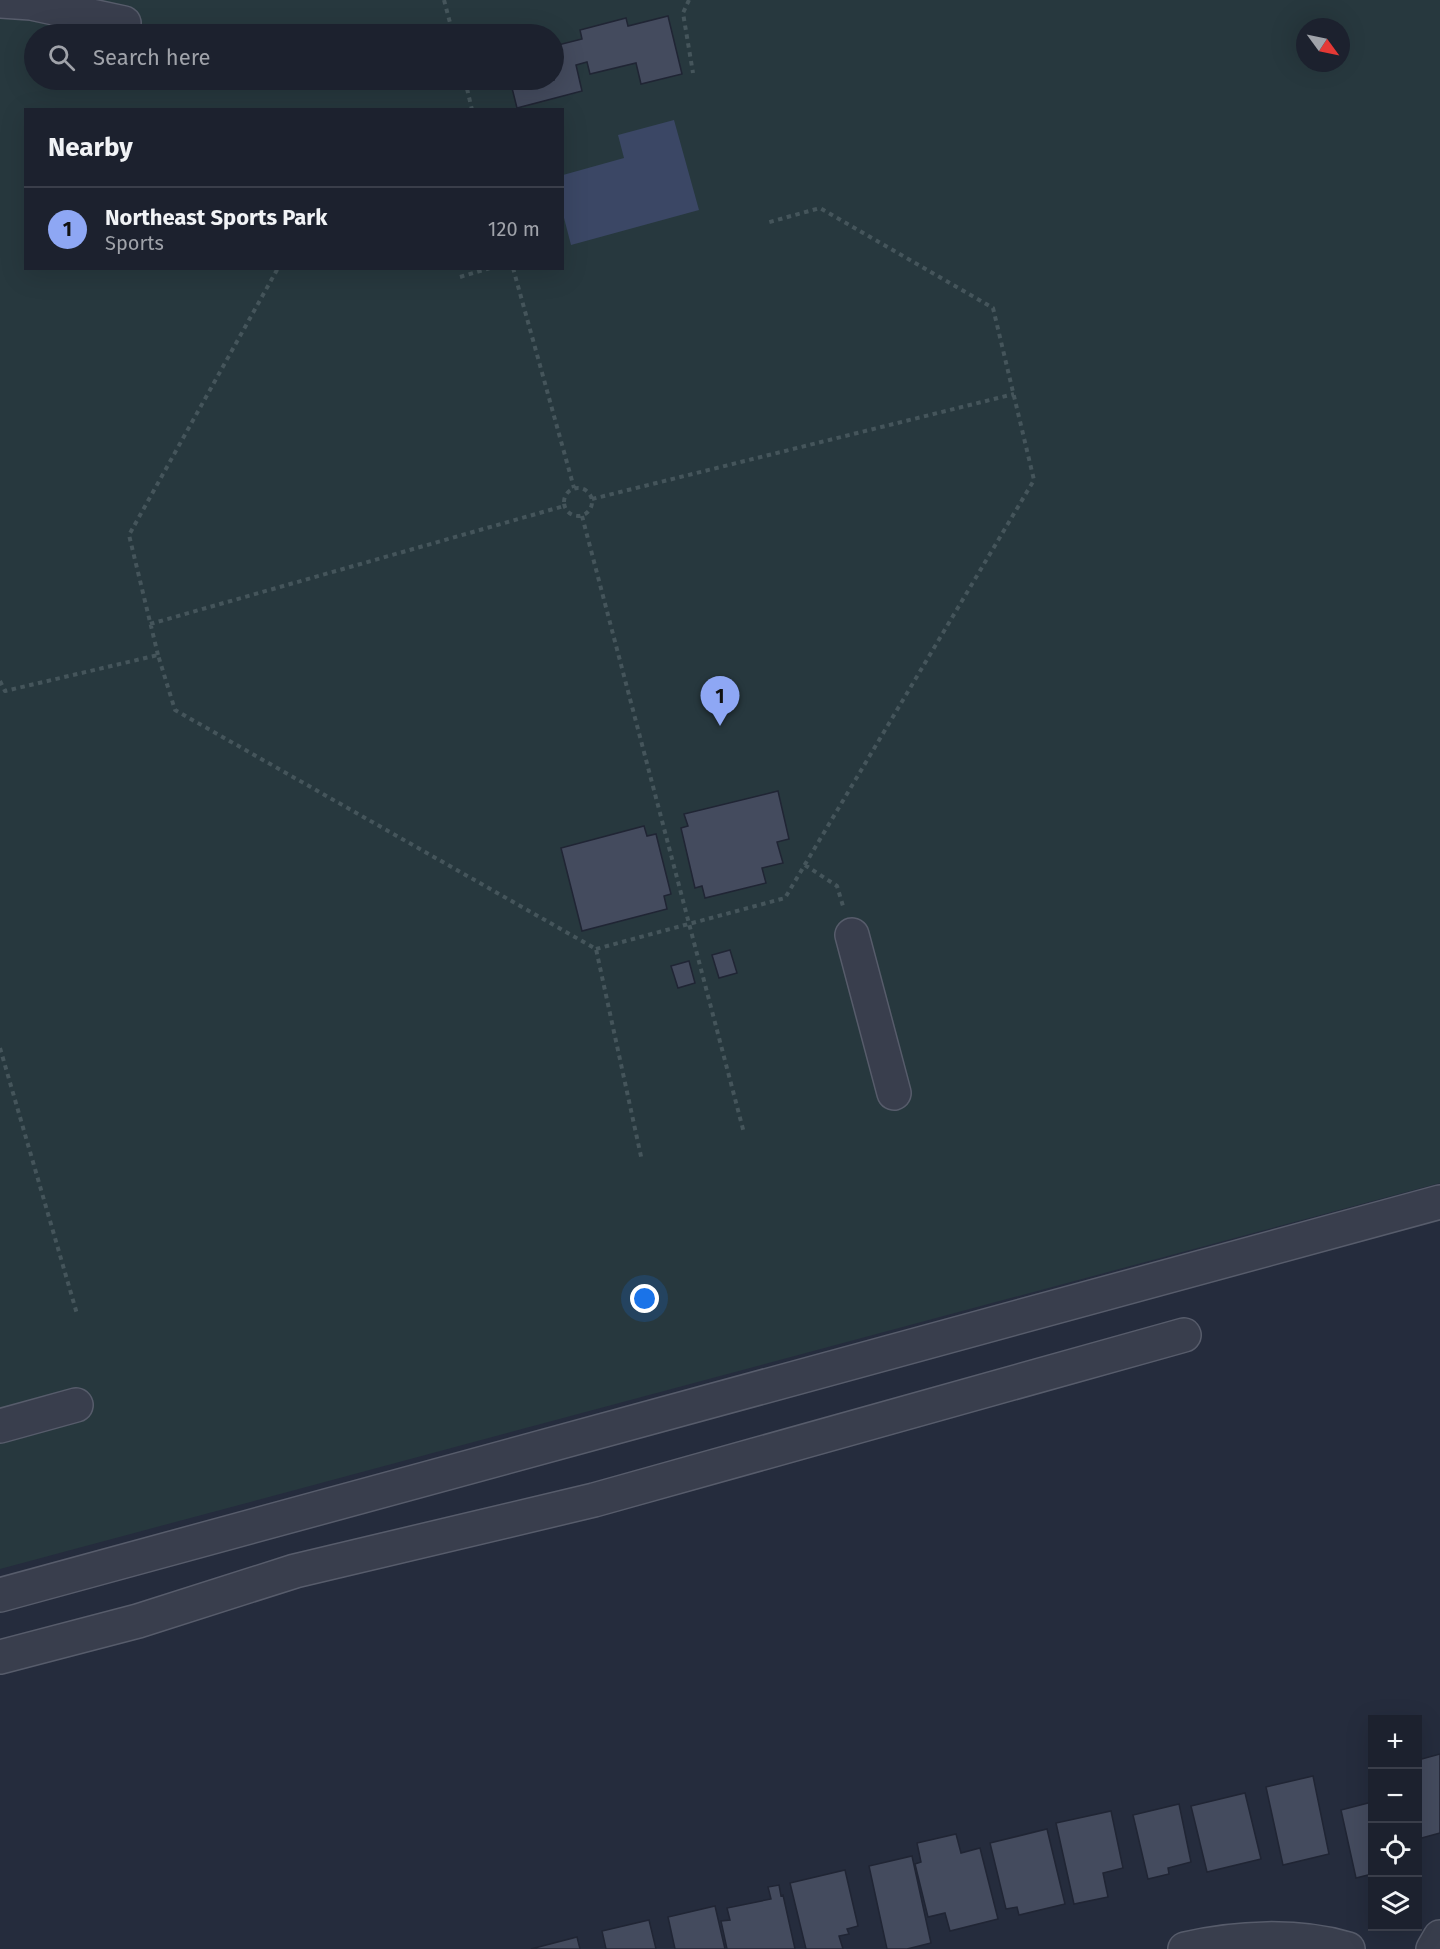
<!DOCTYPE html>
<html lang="en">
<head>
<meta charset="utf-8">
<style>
	body { margin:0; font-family:"Fira Sans",sans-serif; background:#292e3a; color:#f1f3f6 }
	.controls { position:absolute; right:18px; bottom:18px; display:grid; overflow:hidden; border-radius:0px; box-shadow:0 6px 24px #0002 }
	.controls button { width:54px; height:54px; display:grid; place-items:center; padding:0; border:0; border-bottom:2px solid #3a3e4a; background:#1c212e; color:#f1f3f6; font:30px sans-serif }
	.compass { position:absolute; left:1296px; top:18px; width:54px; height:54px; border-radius:50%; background:#1c212e; box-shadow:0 6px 24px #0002; rotate:123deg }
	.you { position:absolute; left:645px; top:1299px; width:21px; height:21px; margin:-15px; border:4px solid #fff; border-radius:50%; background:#1a73e8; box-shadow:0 0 0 9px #1a73e833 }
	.badge { display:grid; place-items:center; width:39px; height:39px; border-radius:50%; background:#8ea7f4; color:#111; font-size:20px; font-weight:700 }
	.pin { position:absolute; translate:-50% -50px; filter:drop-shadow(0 2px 3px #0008) }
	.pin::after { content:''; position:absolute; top:32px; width:21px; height:18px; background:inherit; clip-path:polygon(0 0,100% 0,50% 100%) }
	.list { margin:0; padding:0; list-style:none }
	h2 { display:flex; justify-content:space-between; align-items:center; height:78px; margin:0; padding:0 24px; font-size:26px }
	h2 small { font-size:20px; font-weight:400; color:#a0a3aa }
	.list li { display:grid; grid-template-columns:39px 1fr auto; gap:18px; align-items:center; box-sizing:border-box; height:84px; padding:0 24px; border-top:2px solid #3a3e4a }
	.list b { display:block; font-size:22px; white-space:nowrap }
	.list p { margin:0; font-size:20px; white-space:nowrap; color:#a0a3aa }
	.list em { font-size:20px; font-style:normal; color:#a0a3aa }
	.icon { flex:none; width:33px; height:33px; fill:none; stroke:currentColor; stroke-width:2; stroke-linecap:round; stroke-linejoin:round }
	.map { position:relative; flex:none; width:1440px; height:1949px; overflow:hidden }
	.search { position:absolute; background:#1c212e; box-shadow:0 6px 24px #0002; left:24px; top:24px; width:540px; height:66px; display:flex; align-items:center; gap:15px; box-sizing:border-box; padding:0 21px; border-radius:33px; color:#a0a3aa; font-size:22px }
	.panel { position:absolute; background:#1c212e; box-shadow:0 6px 24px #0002; left:24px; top:108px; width:540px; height:162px; border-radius:0px }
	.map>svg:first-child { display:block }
</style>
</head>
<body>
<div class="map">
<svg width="1440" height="1949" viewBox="0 0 1440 1949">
	<rect width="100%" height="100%" fill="#252c3d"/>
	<path fill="#27383e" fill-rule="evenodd" d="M0 0H1440V1183L0 1569ZM1305 27H1341V63H1305ZM34 34H554V80H34ZM26 110H562V268H26Z"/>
	<path fill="#3b4765" d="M674 120 699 210 571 245 563 214V175L624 158 618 135Z"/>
	<path fill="#444b5e" stroke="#202534" stroke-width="1.5" d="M668 16 682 74 641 84 636 63 590 74 587 62 576 65 582 91 517 108 510 80H554V46L582 39 580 30 626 18 628 26Z
		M778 791 789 839 777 842 783 863 762 868 766 883 705 898 702 886 695 888 681 828 688 826 684 814Z
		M644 826 647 836 656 834 671 894 664 896 667 909 582 931 561 848Z
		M730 950 737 973 719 978 712 955Z
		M689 961 695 983 678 988 671 966Z
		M1440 1754V1833L1418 1839V1760Z
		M1313 1776 1329 1854 1283 1865 1266 1787Z
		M1245 1793 1261 1859 1207 1872 1191 1806Z
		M1372 1802V1874L1356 1878 1341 1810Z
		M1179 1804 1191 1862 1168 1868 1169 1874 1148 1879 1133 1815Z
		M1111 1811 1123 1868 1103 1873 1108 1897 1074 1904 1056 1823Z
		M1047 1829 1065 1904 1019 1915 1017 1907 1006 1909 990 1843Z
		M956 1834 961 1853 980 1848 998 1919 950 1931 945 1913 928 1917 915 1864 921 1862 917 1843Z
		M912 1856 931 1943 907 1949H887L869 1866Z
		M845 1870 858 1926 847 1929 849 1934 839 1936 843 1949H806L790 1883Z
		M779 1885 781 1896 783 1895 795 1949H727L721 1921 730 1920 727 1908 771 1899 768 1887Z
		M715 1906 725 1949H675L668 1917Z
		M649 1920 656 1949H606L602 1931Z
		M577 1937 580 1949H531Z"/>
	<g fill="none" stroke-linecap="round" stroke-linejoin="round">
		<defs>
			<path id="minor" d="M0 1 31 3 124 23
				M852 935 894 1093
				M0 1426 76 1405
				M0 1595 1440 1202
				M0 1657 138 1621 295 1571 594 1500 1184 1335
				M1185 1949C1236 1937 1298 1934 1348 1949
				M1433 1949 1440 1937"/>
		</defs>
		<use href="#minor" stroke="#575c6b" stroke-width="36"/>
		<path stroke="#45555b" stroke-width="4" stroke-dasharray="4.5 4.5" stroke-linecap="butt" d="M444 0 453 34
			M689 0 683 13 693 73
			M465 80 472 110
			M513 268 574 488
			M460 277 490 268
			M564 502a14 14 0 1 1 28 0a14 14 0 1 1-28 0Z
			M592 499 1014 394
			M582 516 744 1133
			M150 624 564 506
			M158 655 129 535 278 268
			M0 681 5 691 158 655 175 710 596 949 642 1161
			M805 865 837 886 843 906
			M596 949 785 898 1034 480 993 308 820 208 766 223
			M0 1048 77 1314"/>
		<use href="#minor" stroke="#393e4d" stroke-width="33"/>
	</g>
</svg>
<div class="controls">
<button>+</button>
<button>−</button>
<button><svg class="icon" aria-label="locate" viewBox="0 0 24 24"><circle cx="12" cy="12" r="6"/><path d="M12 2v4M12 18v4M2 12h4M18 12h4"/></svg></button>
<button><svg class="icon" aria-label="layers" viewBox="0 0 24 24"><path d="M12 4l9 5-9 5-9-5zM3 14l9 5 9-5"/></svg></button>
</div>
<svg class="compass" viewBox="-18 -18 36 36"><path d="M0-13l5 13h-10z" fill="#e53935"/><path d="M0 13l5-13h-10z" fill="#a0a3aa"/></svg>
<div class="you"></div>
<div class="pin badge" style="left:720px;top:726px">1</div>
<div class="search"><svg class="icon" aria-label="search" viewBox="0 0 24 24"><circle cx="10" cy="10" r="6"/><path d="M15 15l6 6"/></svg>Search here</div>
<section class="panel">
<h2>Nearby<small></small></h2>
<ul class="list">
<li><span class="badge">1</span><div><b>Northeast Sports Park</b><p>Sports</p></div><em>120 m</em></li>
</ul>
</section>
</div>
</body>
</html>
